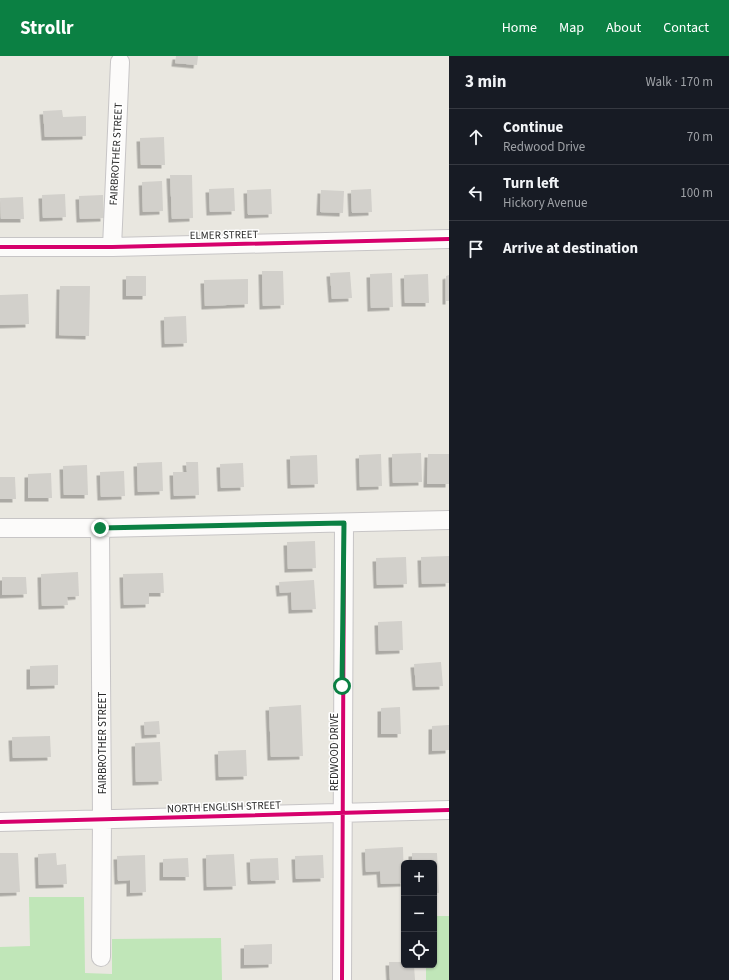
<!DOCTYPE html>
<html lang="en">
<head>
<meta charset="utf-8">
<style>
	body { margin:0; font-family:"Source Sans 3",sans-serif; background:#242831; color:#f1f3f6 }
	.controls { position:absolute; right:12px; bottom:12px; display:grid; overflow:hidden; border-radius:6px; box-shadow:0 1px 3px #0004 }
	.controls button { width:36px; height:36px; display:grid; place-items:center; padding:0; border:0; border-bottom:1px solid #363941; background:#171b24; color:#f1f3f6; font:20px sans-serif }
	.stop { position:absolute; width:12px; height:12px; margin:-9px; border:3px solid #0b8043; border-radius:50%; background:#fff }
	.stop.end { background:#0b8043; border-color:#fff; box-shadow:0 1px 4px #0008 }
	.list { margin:0; padding:0; list-style:none }
	h2 { display:flex; justify-content:space-between; align-items:center; height:52px; margin:0; padding:0 16px; font-size:17px }
	h2 small { font-size:13px; font-weight:400; color:#9ea1a6 }
	.list li { display:grid; grid-template-columns:26px 1fr auto; gap:12px; align-items:center; box-sizing:border-box; height:56px; padding:0 16px; border-top:1px solid #363941 }
	.list b { display:block; font-size:15px; white-space:nowrap }
	.list p { margin:0; font-size:13px; white-space:nowrap; color:#9ea1a6 }
	.list em { font-size:13px; font-style:normal; color:#9ea1a6 }
	.icon { flex:none; width:22px; height:22px; fill:none; stroke:currentColor; stroke-width:2; stroke-linecap:round; stroke-linejoin:round }
	.map { position:relative; flex:none; width:449px; height:924px; overflow:hidden }
	header { display:flex; align-items:center; gap:24px; box-sizing:border-box; height:56px; padding:0 20px; background:#0b8043; color:#fff }
	header strong { font-size:19px }
	nav { display:flex; gap:22px; margin-inline-start:auto; font-size:14px }
	main { display:flex }
	aside { flex:1; background:#171b24 }
	.map>svg:first-child { display:block }
</style>
</head>
<body>
<header>
<strong>Strollr</strong>
<nav><a>Home</a><a>Map</a><a>About</a><a>Contact</a></nav>
</header>
<main>
<div class="map">
<svg width="449" height="924" viewBox="0 0 449 924">
	<defs>
		<filter id="shadow"><feDropShadow dx="-3.5" dy="3.5" stdDeviation="0" flood-color="#0004"/></filter>
	</defs>
	<rect width="100%" height="100%" fill="#e9e7e0"/>
	<path fill="#c0e6b8" d="M29 841H84L85 917 112 918V883L221 882 222 924H0V891L30 890Z
		M434 860H449V924H426V909H434Z"/>
	<path fill="#d2d0cb" filter="url(#shadow)" d="M176 0H198L197 9 175 7Z
		M62 54 63 61 86 60V80L45 81 43 55Z
		M164 81 165 109H141L140 82Z
		M170 119H192L193 162 172 163Z
		M162 125 163 155 143 156 142 126Z
		M234 132 235 155 210 156 209 133Z
		M271 133 272 158 248 159 247 134Z
		M371 133 372 156 352 157 351 134Z
		M321 134 344 135 343 157 320 156Z
		M65 138 66 161 43 162 42 139Z
		M103 139 104 162 80 163 79 140Z
		M23 141 24 163H1L0 142Z
		M262 215H283L284 249 263 250Z
		M350 216 352 242 332 243 330 217Z
		M392 217 393 251 371 252 370 218Z
		M428 218 429 247H405L404 219Z
		M449 219V245H446V220Z
		M126 220H146V240H126Z
		M248 223V248L205 250 204 224Z
		M60 230H90L89 280 59 279Z
		M28 238 29 268 0 269V239Z
		M186 260 187 287 165 288 164 261Z
		M421 397 422 426 393 427 392 398Z
		M381 398 382 430 360 431 359 399Z
		M428 398H449V428H427Z
		M317 399 318 428 291 429 290 400Z
		M162 406 163 435 138 436 137 407Z
		M186 406H198L199 439 174 440 173 416H187Z
		M243 407 244 431 221 432 220 408Z
		M87 409 88 439H64L63 410Z
		M124 415 125 440 101 441 100 416Z
		M51 417 52 442H28V418Z
		M0 421H15L16 443H0Z
		M315 485 316 512 288 513 287 486Z
		M449 500V527L422 528 421 501Z
		M406 501 407 528 377 529 376 502Z
		M78 516 79 540 67 541 68 549 42 550 41 518Z
		M163 517 164 537H149V548L124 549 123 518Z
		M2 521H26L27 538 2 539Z
		M314 524 316 553 292 554 291 536 280 537 279 526Z
		M402 565 403 594 379 595 378 566Z
		M441 606 443 630 416 631 414 608Z
		M58 609V629L30 630V610Z
		M301 649 303 700 271 701 269 651Z
		M400 651 401 678H381V652Z
		M159 665 160 678 145 679 144 666Z
		M449 669V694L432 695V670Z
		M50 680 51 701 13 702 12 681Z
		M160 686 162 725 136 726 135 687Z
		M246 694 247 720 219 721 218 695Z
		M403 791 404 827 381 828 380 815 366 816 365 793Z
		M0 797H18L20 836 0 837Z
		M56 797 57 809 66 808 67 828 39 829 38 798Z
		M412 797H437L439 837H434V807H412Z
		M234 798 236 830 207 831 206 799Z
		M145 799 146 836 130 837V824L118 825 117 800Z
		M323 799 324 822 296 823 295 800Z
		M188 802 189 821H163V803Z
		M278 802 279 824 251 825 250 803Z
		M272 888V908L244 909V889Z
		M389 906H404V909H414L415 924H390Z"/>
	<g fill="none" stroke-linecap="round" stroke-linejoin="round">
		<defs>
			<path id="minor" d="M0 191H112L449 183
				M112 191 120 6
				M0 472H100L449 464
				M100 472 102 763 101 901
				M0 766 449 754
				M342 924 344 467"/>
		</defs>
		<use href="#minor" stroke="#c7c5c6" stroke-width="20"/>
		<use href="#minor" stroke="#fcfbfa" stroke-width="18"/>
		<defs>
			<path id="cycleway" d="M0 191H112L449 183
				M0 766 449 754
				M342 924 344 467"/>
		</defs>
		<use href="#cycleway" stroke="#fff" stroke-width="6"/>
		<use href="#cycleway" stroke="#d6006c" stroke-width="4"/>
	</g>
	<g fill="none" stroke-linecap="round" stroke-linejoin="round">
		<path stroke="#0b8043" stroke-width="5" d="M100 472 344 467 342 630"/>
	</g>
	<g text-anchor="middle" dominant-baseline="central" stroke-width="3" stroke-linejoin="round" paint-order="stroke">
		<g font-size="11" fill="#2a2a2a" stroke="#fff">
			<text transform="translate(116 98) rotate(-87)">FAIRBROTHER STREET</text>
			<text transform="translate(224 179) rotate(-1)">ELMER STREET</text>
			<text transform="translate(102 687) rotate(-90)">FAIRBROTHER STREET</text>
			<text transform="translate(334 696) rotate(-90)">REDWOOD DRIVE</text>
			<text transform="translate(224 751) rotate(-2)">NORTH ENGLISH STREET</text>
		</g>
	</g>
</svg>
<div class="controls">
<button>+</button>
<button>−</button>
<button><svg class="icon" aria-label="locate" viewBox="0 0 24 24"><circle cx="12" cy="12" r="6"/><path d="M12 2v4M12 18v4M2 12h4M18 12h4"/></svg></button>
</div>
<div class="stop" style="left:342px;top:630px"></div>
<div class="stop end" style="left:100px;top:472px"></div>
</div>
<aside>
<h2>3 min<small>Walk · 170 m</small></h2>
<ul class="list">
<li><svg class="icon" aria-label="ahead" viewBox="0 0 24 24"><path d="M12 20V5M6 11l6-6 6 6"/></svg><div><b>Continue</b><p>Redwood Drive</p></div><em>70 m</em></li>
<li><svg class="icon" aria-label="left" viewBox="0 0 24 24"><path d="M17 20v-9H6M10 6l-5 5 5 5"/></svg><div><b>Turn left</b><p>Hickory Avenue</p></div><em>100 m</em></li>
<li><svg class="icon" aria-label="arrive" viewBox="0 0 24 24"><path d="M6 21V4h12l-3 4 3 4H6"/></svg><div><b>Arrive at destination</b></div></li>
</ul>
</aside>
</main>
</body>
</html>
